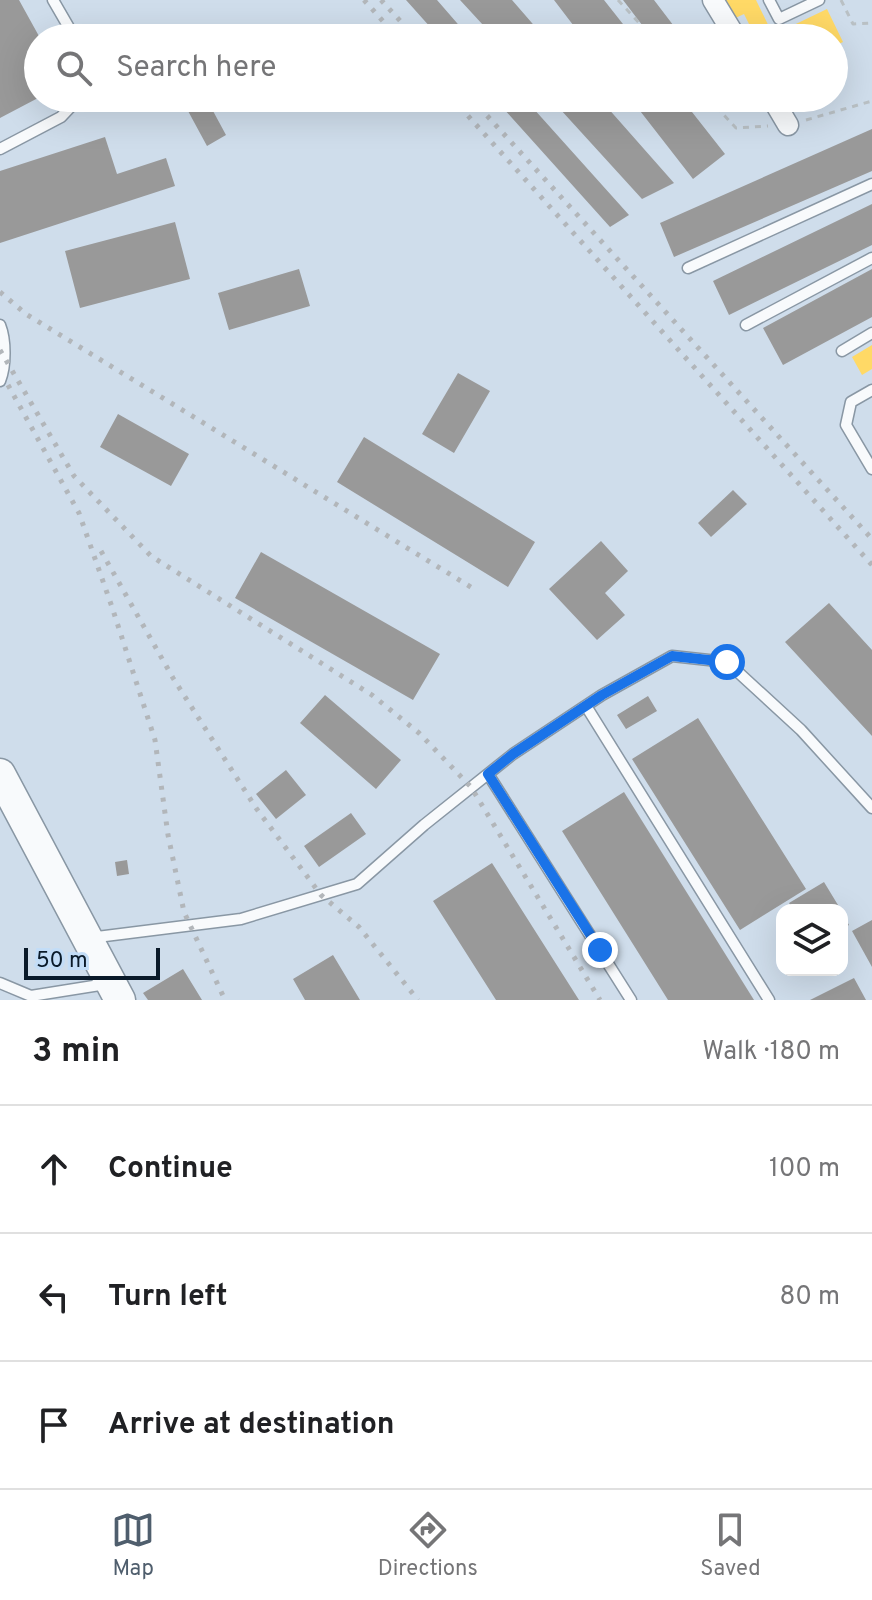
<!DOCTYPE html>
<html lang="en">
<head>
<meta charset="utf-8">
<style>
	body { margin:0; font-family:Overpass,sans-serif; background:#f2f2f2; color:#202124 }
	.controls { position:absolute; right:24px; bottom:24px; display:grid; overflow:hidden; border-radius:16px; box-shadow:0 8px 32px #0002 }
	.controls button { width:72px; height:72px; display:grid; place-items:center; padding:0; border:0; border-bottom:2px solid #e0e0e0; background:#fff; color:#202124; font:40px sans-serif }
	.scale { position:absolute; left:24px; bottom:20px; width:136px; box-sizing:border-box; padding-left:8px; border:4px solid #0a1a29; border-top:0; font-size:22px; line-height:28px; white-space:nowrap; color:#0a1a29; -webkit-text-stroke:6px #c3ddf7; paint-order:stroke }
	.stop { position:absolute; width:24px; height:24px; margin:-18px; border:6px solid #1a73e8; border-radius:50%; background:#fff }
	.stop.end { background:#1a73e8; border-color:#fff; box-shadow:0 2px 8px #0008 }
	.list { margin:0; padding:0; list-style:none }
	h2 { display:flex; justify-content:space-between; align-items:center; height:104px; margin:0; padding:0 32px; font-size:34px }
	h2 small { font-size:26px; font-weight:400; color:#757577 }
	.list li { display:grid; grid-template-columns:52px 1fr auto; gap:24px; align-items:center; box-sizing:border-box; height:128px; padding:0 32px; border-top:2px solid #e0e0e0 }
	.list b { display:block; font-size:30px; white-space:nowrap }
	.list em { font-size:26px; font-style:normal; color:#757577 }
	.icon { flex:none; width:44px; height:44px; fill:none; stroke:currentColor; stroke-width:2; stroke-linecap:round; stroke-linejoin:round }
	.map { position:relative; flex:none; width:872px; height:1000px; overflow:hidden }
	.search { position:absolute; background:#fff; box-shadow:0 8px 32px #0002; left:24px; right:24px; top:24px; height:88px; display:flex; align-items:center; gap:20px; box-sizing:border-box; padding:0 28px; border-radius:44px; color:#757577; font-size:30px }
	.sheet { height:488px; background:#fff }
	nav { display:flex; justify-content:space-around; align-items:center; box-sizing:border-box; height:112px; border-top:2px solid #e0e0e0; background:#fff; font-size:22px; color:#757577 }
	nav a { display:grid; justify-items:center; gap:4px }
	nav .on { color:#4f5e6d }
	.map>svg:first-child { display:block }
</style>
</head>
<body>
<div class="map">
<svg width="872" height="1000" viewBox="0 0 872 1000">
	<rect width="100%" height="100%" fill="#cfddeb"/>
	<path fill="#ffd966" d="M717 0H756L773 35 827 9 843 42 834 46V38H756L744 14 727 22Z
		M872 345V369L862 375 852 357Z"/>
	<path fill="#999" d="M0 0H19L40 38 38 98 0 118Z
		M406 0H437L470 38H440Z
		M460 0H512L545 38H495Z
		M554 0H604L634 38H583Z
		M623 0H654L683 38H652Z
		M181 98H206L226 135 207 146Z
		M494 98H524L629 215 610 227Z
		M550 98H599L674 183 642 199Z
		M630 98H681L725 154 693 179Z
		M872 129V171L674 257 660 223Z
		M105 137 117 174 166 158 175 186 0 243V171Z
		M872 204V245L729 315 713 281Z
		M175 222 190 279 80 308 65 251Z
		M299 269 310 306 229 330 218 293Z
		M872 269V317L783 365 763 328Z
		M458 373 490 391 454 453 422 434Z
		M118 414 189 454 171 486 100 447Z
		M364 437 535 542 508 587 337 482Z
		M733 490 747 504 711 537 698 523Z
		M601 541 628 571 605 593 625 615 597 640 549 589Z
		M261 552 440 654 413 700 235 598Z
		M829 603 872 650V736L785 642Z
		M325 695 401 760 376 789 300 723Z
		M648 696 657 711 626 729 617 715Z
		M698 718 806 889 740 930 632 759Z
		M286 770 306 795 276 819 256 794Z
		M624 792 754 1000H668L562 831Z
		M351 813 366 834 319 867 304 846Z
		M127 860 129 874 117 876 115 862Z
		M492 863 579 1000H496L433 901Z
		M824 882 841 910H793L789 903Z
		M842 912 849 925 842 929Z
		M872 920V967L852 931Z
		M333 955 360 1000H305L293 979Z
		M183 969 202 1000H148L143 993Z
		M854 978 866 1000H810Z"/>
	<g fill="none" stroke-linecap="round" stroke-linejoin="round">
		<defs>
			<path id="lane" d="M53 0 75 38
				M769 0 779 19 819 0
				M0 149 61 117 79 98
				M688 268 872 184
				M0 325C6 340 6 366 0 381
				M746 325 872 258
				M842 351 872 333
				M872 390 851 402 846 425 872 469
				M586 706 769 1000
				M488 774 631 1000
				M89 938 241 919 357 884 424 825 513 754 602 695 672 656 727 662 801 730 872 808
				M0 983 31 996 106 984"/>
			<path id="street" d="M713 0 736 38
				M772 98 788 125"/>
			<path id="secondary" d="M0 774 120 1000"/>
		</defs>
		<use href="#lane" stroke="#8997a4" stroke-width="13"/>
		<use href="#street" stroke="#8997a4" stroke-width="23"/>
		<use href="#secondary" stroke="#8997a4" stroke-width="33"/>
		<path stroke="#b9c0c4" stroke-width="3" stroke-dasharray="6 6" stroke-linecap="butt" d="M618 0 653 38
			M841 0 853 24 872 23
			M708 98 736 128 768 126
			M806 120 872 101"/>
		<use href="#lane" stroke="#f8fafc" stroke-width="10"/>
		<use href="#street" stroke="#f8fafc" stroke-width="20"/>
		<use href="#secondary" stroke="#f8fafc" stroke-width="30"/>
		<path stroke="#b2b6ba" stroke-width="5" stroke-dasharray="4 8" stroke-linecap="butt" d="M364 0 398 38
			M381 0 416 38
			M452 98 872 565
			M471 98 872 539
			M0 292 26 314 474 589
			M0 350 74 476 151 556 372 695 419 733 471 787 600 1000
			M8 385 79 513 112 607 155 740 168 835 184 912 225 1000
			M101 551 173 678 256 808 321 895 359 927 418 1000"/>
	</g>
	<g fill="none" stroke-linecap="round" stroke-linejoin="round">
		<path stroke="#1a73e8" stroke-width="10" d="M600 950 488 774 513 754 602 695 672 656 727 662"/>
	</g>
</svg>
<div class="controls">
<button><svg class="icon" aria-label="layers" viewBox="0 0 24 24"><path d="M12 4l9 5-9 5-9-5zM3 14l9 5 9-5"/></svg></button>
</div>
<div class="scale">50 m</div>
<div class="stop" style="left:727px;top:662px"></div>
<div class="stop end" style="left:600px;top:950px"></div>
<div class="search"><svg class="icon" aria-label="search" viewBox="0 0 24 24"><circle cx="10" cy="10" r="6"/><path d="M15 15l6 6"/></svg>Search here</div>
</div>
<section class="sheet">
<h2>3 min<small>Walk · 180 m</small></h2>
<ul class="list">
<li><svg class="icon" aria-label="ahead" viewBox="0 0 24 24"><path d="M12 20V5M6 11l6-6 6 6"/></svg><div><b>Continue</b></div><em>100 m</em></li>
<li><svg class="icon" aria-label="left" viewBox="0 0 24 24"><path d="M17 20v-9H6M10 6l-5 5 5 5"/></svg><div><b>Turn left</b></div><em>80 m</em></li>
<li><svg class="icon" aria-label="arrive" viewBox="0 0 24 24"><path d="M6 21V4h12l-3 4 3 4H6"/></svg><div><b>Arrive at destination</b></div></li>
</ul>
</section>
<nav>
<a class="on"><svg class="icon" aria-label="map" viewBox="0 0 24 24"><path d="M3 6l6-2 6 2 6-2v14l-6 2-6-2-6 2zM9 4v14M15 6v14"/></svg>Map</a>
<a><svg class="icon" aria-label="directions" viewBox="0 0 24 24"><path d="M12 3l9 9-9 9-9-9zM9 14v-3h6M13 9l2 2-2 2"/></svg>Directions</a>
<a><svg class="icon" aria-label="saved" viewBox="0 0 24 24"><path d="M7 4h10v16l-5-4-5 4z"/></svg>Saved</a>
</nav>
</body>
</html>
